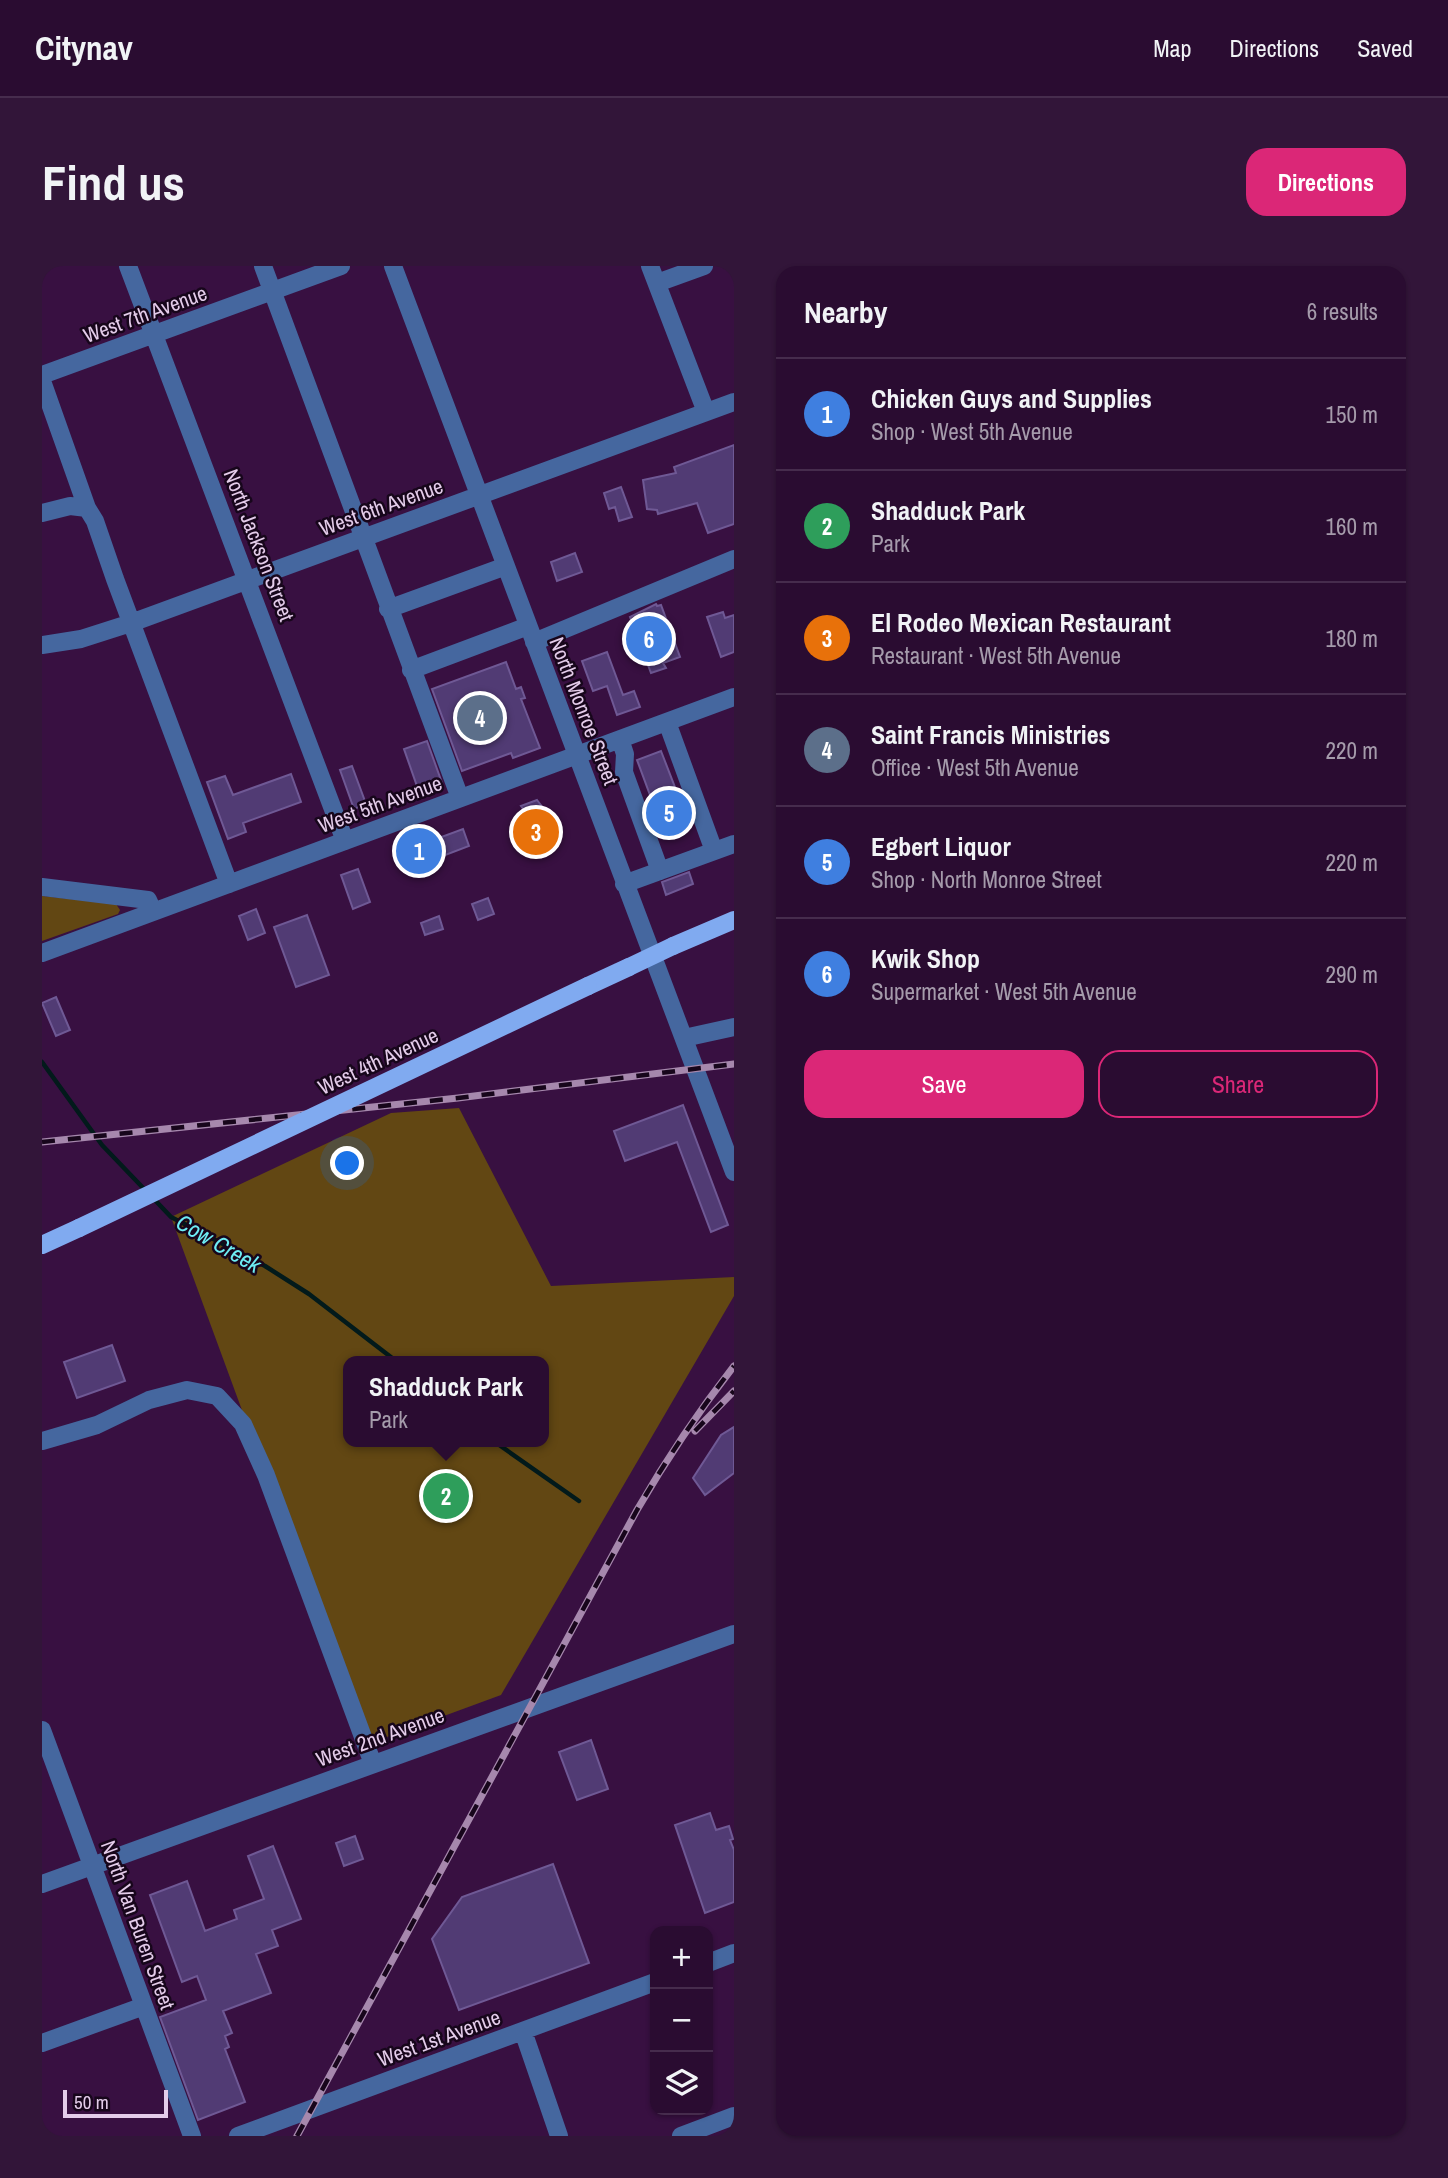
<!DOCTYPE html>
<html lang="en">
<head>
<meta charset="utf-8">
<style>
	body { margin:0; font-family:"Archivo Narrow",sans-serif; background:#321539; color:#f1f3f6 }
	.controls { position:absolute; right:21px; bottom:21px; display:grid; overflow:hidden; border-radius:14px; box-shadow:0 2px 5px #0004 }
	.controls button { width:63px; height:63px; display:grid; place-items:center; padding:0; border:0; border-bottom:2px solid #462c4d; background:#2a0c31; color:#f1f3f6; font:35px sans-serif }
	.scale { position:absolute; left:21px; bottom:18px; width:105px; box-sizing:border-box; padding-left:7px; border:4px solid #e4ccea; border-top:0; font-size:19px; line-height:24px; white-space:nowrap; color:#e4ccea; -webkit-text-stroke:5px #17061b; paint-order:stroke }
	.you { position:absolute; left:306px; top:898px; width:24px; height:24px; margin:-18px; border:5px solid #fff; border-radius:50%; background:#1a73e8; box-shadow:0 0 0 10px #1a73e833 }
	.badge { display:grid; place-items:center; width:46px; height:46px; border-radius:50%; background:#db2777; color:#fff; font-size:23px; font-weight:700 }
	.pin { position:absolute; translate:-50% -50%; border:4px solid #fff; box-shadow:0 2px 7px #0006 }
	.popup { position:absolute; left:301px; top:1090px; width:206px; height:91px; box-sizing:border-box; display:grid; place-content:center; border-radius:14px; background:#2a0c31; filter:drop-shadow(0 2px 5px #0005); font-size:23px; white-space:nowrap; color:#a59bab }
	.popup b { font-size:26px; color:#f1f3f6 }
	.popup::after { content:''; position:absolute; left:50%; top:100%; margin-left:-14px; border:14px solid transparent; border-top-color:#2a0c31 }
	.list { margin:0; padding:0; list-style:none }
	h2 { display:flex; justify-content:space-between; align-items:center; height:91px; margin:0; padding:0 28px; font-size:30px }
	h2 small { font-size:23px; font-weight:400; color:#a59bab }
	.list li { display:grid; grid-template-columns:46px 1fr auto; gap:21px; align-items:center; box-sizing:border-box; height:112px; padding:0 28px; border-top:2px solid #462c4d }
	.list b { display:block; font-size:26px; white-space:nowrap }
	.list p { margin:0; font-size:23px; white-space:nowrap; color:#a59bab }
	.list em { font-size:23px; font-style:normal; color:#a59bab }
	.actions { display:flex; gap:14px; padding:21px 28px }
	.actions a { flex:1; padding:16px 0; border:2px solid #db2777; border-radius:21px; text-align:center; font-size:24px; color:#db2777 }
	.actions .main { background:#db2777; color:#fff }
	.icon { flex:none; width:38px; height:38px; fill:none; stroke:currentColor; stroke-width:2; stroke-linecap:round; stroke-linejoin:round }
	.map { position:relative; flex:none; width:692px; height:1870px; overflow:hidden; border-radius:21px }
	header { display:flex; align-items:center; gap:42px; box-sizing:border-box; height:98px; padding:0 35px; background:#2a0c31; border-bottom:2px solid #462c4d }
	header strong { font-size:33px }
	nav { display:flex; gap:38px; margin-inline-start:auto; font-size:24px }
	.intro { display:flex; align-items:center; justify-content:space-between; box-sizing:border-box; height:168px; padding:0 42px }
	h1 { margin:0; font-size:49px }
	.button { padding:18px 32px; border-radius:21px; background:#db2777; color:#fff; font-size:24px; font-weight:700 }
	main { display:flex; gap:42px; padding:0 42px }
	aside { flex:1; background:#2a0c31; border-radius:21px; box-shadow:0 2px 5px #0004 }
	.map>svg:first-child { display:block }
</style>
</head>
<body>
<header>
<strong>Citynav</strong>
<nav><a>Map</a><a>Directions</a><a>Saved</a></nav>
</header>
<div class="intro"><h1>Find us</h1><a class="button">Directions</a></div>
<main>
<div class="map">
<svg width="692" height="1870" viewBox="0 0 692 1870">
	<rect width="100%" height="100%" fill="#381041"/>
	<path fill="#624713" fill-rule="evenodd" d="M0 630 74 638 78 644 76 648 0 675Z
		M417 842 509 1020 692 1011V1030L459 1429 323 1479 129 951 349 847ZM306 1095H502V1176H306Z"/>
	<g fill="none" stroke-linecap="round" stroke-linejoin="round">
		<path stroke="#021a1b" stroke-width="4.5" d="M0 796 60 879 105 926
			M111 932 129 951 223 1000 267 1028 354 1095
			M453 1176 537 1235"/>
	</g>
	<path fill="#513b74" stroke="#6f5995" stroke-width="2" d="M692 179V258L666 267 655 237 616 248 615 244 605 243 601 214 634 207 632 201Z
		M579 221 590 251 577 255 573 241 567 243 562 227Z
		M533 287 540 306 515 315 509 296Z
		M614 338 615 340 619 339 638 391 621 397 624 402 609 407 588 351Z
		M681 346 683 352 692 349V386L679 391 665 351Z
		M565 386 581 429 592 425 598 441 575 449 565 420 551 425 540 395Z
		M464 396 474 423 479 421 483 432 479 433 498 482 471 492 469 487 420 505 390 423Z
		M385 475 400 517 377 526 362 483Z
		M619 485 646 555 621 564 595 494Z
		M310 500 324 538 312 543 298 504Z
		M249 508 259 536 201 557 204 566 186 573 165 516 183 510 191 529Z
		M495 534 508 551 514 569 481 581 475 564 492 557 479 540Z
		M421 563 427 580 372 601 364 580 384 572 386 576Z
		M316 603 328 636 311 643 299 609Z
		M647 606 651 618 624 629 620 616Z
		M446 632 452 648 436 654 430 638Z
		M214 643 223 667 206 674 197 650Z
		M265 649 287 709 254 721 232 661Z
		M397 650 401 663 383 669 379 657Z
		M14 731 28 764 14 770 0 737Z
		M641 839 686 959 669 966 635 876 583 895 572 865Z
		M70 1079 83 1115 35 1132 22 1096Z
		M692 1161V1207L663 1229 651 1212 679 1169Z
		M549 1474 566 1523 535 1534 517 1486Z
		M668 1547 674 1564 687 1560 691 1573 688 1574 692 1584V1636L663 1647 633 1559Z
		M313 1570 321 1593 302 1600 294 1577Z
		M231 1580 259 1653 230 1664 236 1680 214 1688 229 1727 181 1745 190 1767 183 1770 187 1781 183 1783 203 1836 156 1854 118 1751 164 1734 155 1710 140 1716 108 1629 145 1615 163 1665 195 1653 192 1644 222 1633 206 1590Z
		M511 1598 547 1697 417 1744 390 1673 420 1631Z"/>
	<g fill="none" stroke-linecap="round" stroke-linejoin="round">
		<path stroke="#45679f" stroke-width="18" d="M86 0 303 575
			M221 0 418 532
			M351 0 692 906
			M608 0 664 146
			M615 17 662 0
			M0 109 299 0
			M0 115 45 242
			M0 247 28 240 45 242 53 255 73 313 187 618
			M346 343 464 300
			M492 376 692 293
			M0 379 39 373 89 357 692 136
			M369 404 486 360
			M625 456 672 585
			M578 473 583 488 582 506 618 605
			M582 618 692 578
			M0 621 106 634 111 645
			M0 687 692 431
			M642 772 692 761
			M0 1175 55 1159 107 1134 145 1124 175 1130 201 1158 224 1209 331 1498
			M0 1464 150 1870
			M0 1618 692 1368
			M666 1697 692 1687
			M481 1765 517 1870
			M0 1777 102 1740
			M196 1870 613 1716
			M639 1870 692 1850"/>
		<path stroke="#80aaf0" stroke-width="18" d="M631 680 692 654
			M546 720 587 701
			M0 979 37 962"/>
		<defs>
			<path id="rail" d="M0 876 416 832 692 798
				M653 1165 692 1125
				M255 1870 595 1244C624 1194 656 1146 692 1100"/>
		</defs>
		<use href="#rail" stroke="#a688ad" stroke-width="7"/>
		<use href="#rail" stroke="#17061b" stroke-width="4.5" stroke-dasharray="13" stroke-linecap="butt"/>
		<path stroke="#80aaf0" stroke-width="18" d="M587 701 631 680
			M37 962 546 720"/>
	</g>
	<g text-anchor="middle" dominant-baseline="central" stroke-width="5" stroke-linejoin="round" paint-order="stroke">
		<g font-size="21" fill="#e4ccea" stroke="#17061b">
			<text transform="translate(103 48) rotate(-20)">West 7th Avenue</text>
			<text transform="translate(339 241) rotate(-20)">West 6th Avenue</text>
			<text transform="translate(217 279) rotate(69)">North Jackson Street</text>
			<text transform="translate(542 445) rotate(69)">North Monroe Street</text>
			<text transform="translate(338 538) rotate(-20)">West 5th Avenue</text>
			<text transform="translate(336 795) rotate(-25)">West 4th Avenue</text>
			<text transform="translate(338 1471) rotate(-20)">West 2nd Avenue</text>
			<text transform="translate(96 1659) rotate(70)">North Van Buren Street</text>
			<text transform="translate(397 1772) rotate(-20)">West 1st Avenue</text>
		</g>
		<g font-size="23" font-style="italic" fill="#6eedf4" stroke="#17061b">
			<text transform="translate(177 977) rotate(30)">Cow Creek</text>
		</g>
	</g>
</svg>
<div class="controls">
<button>+</button>
<button>−</button>
<button><svg class="icon" aria-label="layers" viewBox="0 0 24 24"><path d="M12 4l9 5-9 5-9-5zM3 14l9 5 9-5"/></svg></button>
</div>
<div class="scale">50 m</div>
<div class="you"></div>
<div class="pin badge" style="left:377px;top:585px;background:#3f7fe0">1</div>
<div class="pin badge" style="left:404px;top:1230px;background:#2e9e5b">2</div>
<div class="popup"><b>Shadduck Park</b>Park</div>
<div class="pin badge" style="left:494px;top:566px;background:#e8710a">3</div>
<div class="pin badge" style="left:438px;top:452px;background:#5c6f8a">4</div>
<div class="pin badge" style="left:627px;top:547px;background:#3f7fe0">5</div>
<div class="pin badge" style="left:607px;top:373px;background:#3f7fe0">6</div>
</div>
<aside>
<h2>Nearby<small>6 results</small></h2>
<ul class="list">
<li><span class="badge" style="background:#3f7fe0">1</span><div><b>Chicken Guys and Supplies</b><p>Shop · West 5th Avenue</p></div><em>150 m</em></li>
<li><span class="badge" style="background:#2e9e5b">2</span><div><b>Shadduck Park</b><p>Park</p></div><em>160 m</em></li>
<li><span class="badge" style="background:#e8710a">3</span><div><b>El Rodeo Mexican Restaurant</b><p>Restaurant · West 5th Avenue</p></div><em>180 m</em></li>
<li><span class="badge" style="background:#5c6f8a">4</span><div><b>Saint Francis Ministries</b><p>Office · West 5th Avenue</p></div><em>220 m</em></li>
<li><span class="badge" style="background:#3f7fe0">5</span><div><b>Egbert Liquor</b><p>Shop · North Monroe Street</p></div><em>220 m</em></li>
<li><span class="badge" style="background:#3f7fe0">6</span><div><b>Kwik Shop</b><p>Supermarket · West 5th Avenue</p></div><em>290 m</em></li>
</ul>
<div class="actions"><a class="main">Save</a><a>Share</a></div>
</aside>
</main>
</body>
</html>
